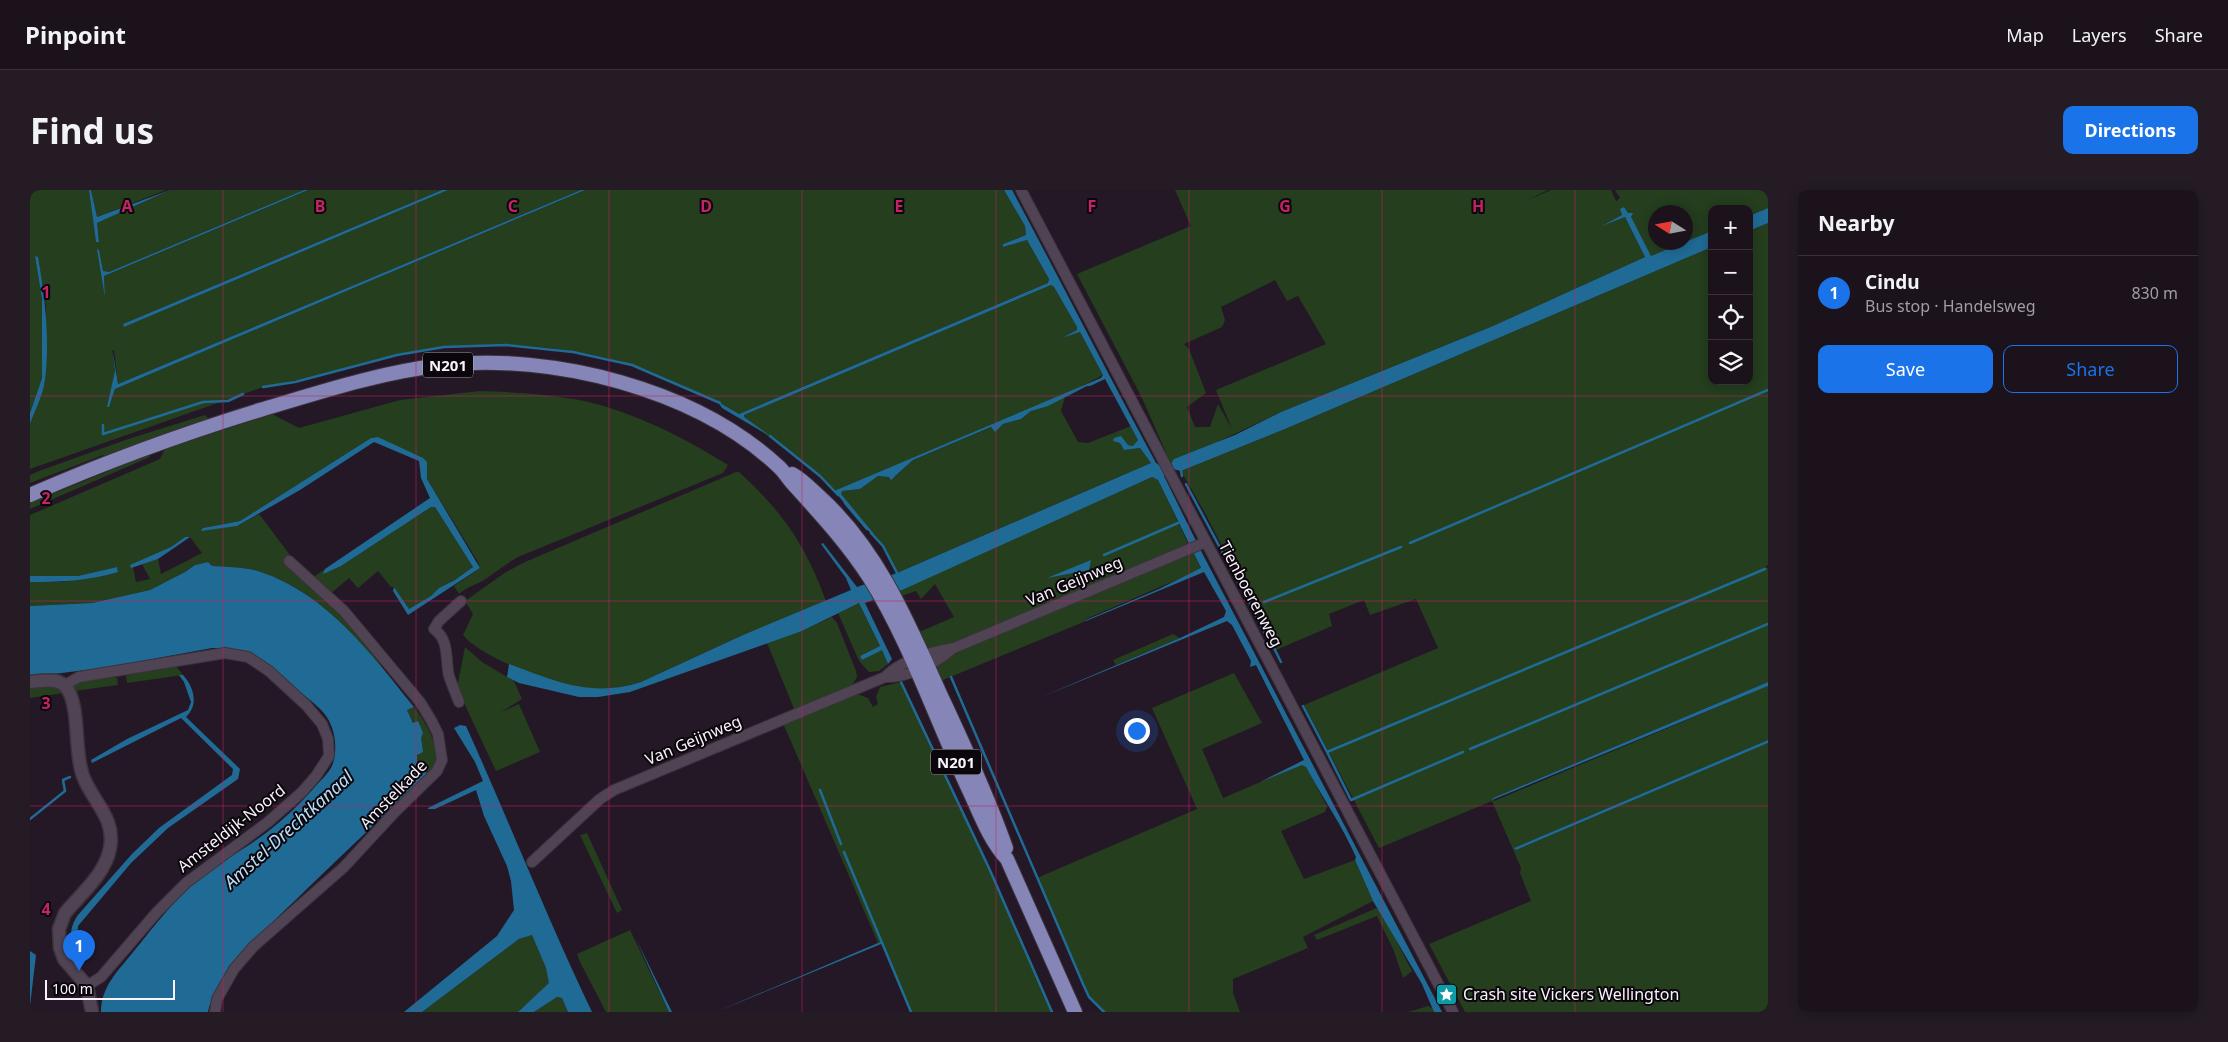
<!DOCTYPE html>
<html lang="en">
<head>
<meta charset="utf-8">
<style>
	body { margin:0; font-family:"Noto Sans",sans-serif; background:#241b25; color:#f1f3f6 }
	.controls { position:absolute; right:15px; top:15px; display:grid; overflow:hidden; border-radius:10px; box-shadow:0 2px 12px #0003 }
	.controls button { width:45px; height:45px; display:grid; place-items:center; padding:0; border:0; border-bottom:1px solid #39323b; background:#1b121c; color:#f1f3f6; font:25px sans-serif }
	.compass { position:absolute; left:1618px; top:15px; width:45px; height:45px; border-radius:50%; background:#1b121c; box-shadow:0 2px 12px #0003; rotate:281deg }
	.scale { position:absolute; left:15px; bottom:12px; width:130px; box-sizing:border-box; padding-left:5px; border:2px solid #f9f1fb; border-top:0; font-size:14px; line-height:18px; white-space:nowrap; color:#f9f1fb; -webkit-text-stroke:4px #0a060b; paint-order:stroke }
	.you { position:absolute; left:1106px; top:540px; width:18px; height:18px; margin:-12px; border:4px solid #fff; border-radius:50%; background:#1a73e8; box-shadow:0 0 0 8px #1a73e833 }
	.badge { display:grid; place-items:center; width:32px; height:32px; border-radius:50%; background:#1a73e8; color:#fff; font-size:16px; font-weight:700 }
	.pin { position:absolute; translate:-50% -41px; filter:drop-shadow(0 1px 2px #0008) }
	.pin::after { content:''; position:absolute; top:26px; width:18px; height:15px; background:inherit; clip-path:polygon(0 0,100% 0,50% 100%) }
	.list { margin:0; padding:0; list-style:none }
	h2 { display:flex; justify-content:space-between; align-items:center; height:65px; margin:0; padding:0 20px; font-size:21px }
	h2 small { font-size:16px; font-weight:400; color:#a09ea3 }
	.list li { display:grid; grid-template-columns:32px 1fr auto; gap:15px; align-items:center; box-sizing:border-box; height:75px; padding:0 20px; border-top:1px solid #39323b }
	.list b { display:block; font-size:19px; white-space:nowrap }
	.list p { margin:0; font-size:16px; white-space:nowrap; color:#a09ea3 }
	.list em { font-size:16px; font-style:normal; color:#a09ea3 }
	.actions { display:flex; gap:10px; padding:15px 20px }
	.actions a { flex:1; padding:11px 0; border:1px solid #1a73e8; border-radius:10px; text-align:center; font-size:18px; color:#1a73e8 }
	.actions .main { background:#1a73e8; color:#fff }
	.icon { flex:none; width:28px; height:28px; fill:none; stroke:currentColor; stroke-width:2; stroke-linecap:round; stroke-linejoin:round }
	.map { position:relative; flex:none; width:1738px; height:822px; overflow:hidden; border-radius:10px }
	header { display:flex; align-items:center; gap:30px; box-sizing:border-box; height:70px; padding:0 25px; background:#1b121c; border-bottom:1px solid #39323b }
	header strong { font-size:24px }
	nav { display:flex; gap:28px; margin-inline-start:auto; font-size:18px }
	.intro { display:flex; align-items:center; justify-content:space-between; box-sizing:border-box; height:120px; padding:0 30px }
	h1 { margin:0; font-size:35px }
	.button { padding:12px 22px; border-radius:10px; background:#1a73e8; color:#fff; font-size:18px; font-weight:700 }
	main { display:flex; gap:30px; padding:0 30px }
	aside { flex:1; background:#1b121c; border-radius:10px; box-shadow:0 2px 12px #0003 }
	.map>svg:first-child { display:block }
</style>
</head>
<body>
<header>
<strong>Pinpoint</strong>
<nav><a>Map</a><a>Layers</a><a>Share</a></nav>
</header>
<div class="intro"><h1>Find us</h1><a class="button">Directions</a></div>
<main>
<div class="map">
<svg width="1738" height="822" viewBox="0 0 1738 822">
	<rect width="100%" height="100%" fill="#241826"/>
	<path fill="#243e1e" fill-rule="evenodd" d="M0 0H59L66 52 69 51 67 33 140 0H274L79 82 73 81 69 60 68 59 75 108 74 86 278 0H412L93 134 94 137 418 0H551L88 194 84 160H82L85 181 79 217 85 199 555 0H974L995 36 996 45 973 54 974 57 997 50 1019 89 1018 93 709 224C675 206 639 188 602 175 546 157 473 151 414 157 353 163 294 187 233 197L0 279V234L15 192 16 116 8 67 5 66 12 109V188L0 223Z
		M61 0H136L67 27Z
		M1145 0H1518L1493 12 1521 0H1581L1586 11 1590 8 1585 0H1738V18L1719 26V19H1682V41L1656 52V22H1626V52L1655 53 1621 66 1594 17 1592 25 1577 34 1595 27 1615 67 1463 136 1251 222 1141 274 1112 208 1047 84 1161 36ZM1245 90 1257 111 1268 106 1296 154 1186 200 1202 239 1188 214 1180 237H1165L1157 217 1176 203 1159 159 1154 154 1192 137 1195 130 1191 117Z
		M1738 33V375L1735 377 1738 378V492L1463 608 1464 611 1738 496V550L1484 658 1486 660 1738 553V822H1435L1399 754 1501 711 1490 683 1491 678 1462 611 1349 658 1274 515 1408 458 1386 409 1340 425 1334 410 1299 424 1302 436 1246 460 1175 323 1151 281 1255 239 1682 57V191H1719V41Z
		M1021 95 1024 97 1047 137V140L1032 148 1050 142 1073 185 1037 204 804 301 790 286 713 227 714 225Z
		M450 201C481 202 513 204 544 209 599 219 651 246 698 275L693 283 488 367C476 374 466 382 454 390 446 395 438 396 429 404L424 396 450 378 448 372 397 289V272L348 247 341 248 210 331 173 338 207 336 229 324 266 373 255 375 298 409 336 454 357 484C322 442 284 399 231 382 216 377 198 377 182 376L178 372 165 375 155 382 120 400 62 413 0 416V392H32L88 381 87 377 48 386H0V325L130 269 135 259 242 224 269 238 370 210ZM155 347H160L172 363 131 384 128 369 112 374 120 389 106 392 103 377 141 357Z
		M1035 207 1031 221 1048 252 1058 253 1101 236 1108 250 1106 255 1103 256 1090 253 1094 260 1110 258 1121 273 867 383 853 356 842 345 844 344 810 304 812 301 830 299 848 286 865 287 883 270 962 237 969 238 973 234 991 229 1001 221Z
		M175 225 178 228 175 232 74 267 73 265 0 293V285L9 281 98 249Z
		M118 263 120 267 0 319V313L79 281V279Z
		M706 282H709C753 322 776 356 796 411L713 445 611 492C592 498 570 501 550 498 522 494 450 467 433 445L443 424 435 411 476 382 495 372Z
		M1122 287 1128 290 1158 353 1130 368 928 452 896 461 887 443 924 427 905 394 891 409 886 401 869 407 866 401Z
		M401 317H405L443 377 425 390 409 398 401 406 379 419 364 397H361L348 381 328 398 319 388 300 404 282 388 295 379 294 383 311 376Z
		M1163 362 1171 379 1167 381 1056 429V431L908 492 902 477 941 455Z
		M829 413 850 456 830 466 832 470 852 459 858 474 849 481 839 482 829 471 808 423Z
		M802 427 807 433 826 481 827 487 821 497 765 521 737 453 772 441Z
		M1143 444 1150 448 1086 475 1083 470Z
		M435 457 452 472 484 491 492 509 471 522 489 514 510 562 466 581 427 498Z
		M146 476 153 485 97 493 96 486 100 483Z
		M1204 483 1232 533 1172 559 1193 608 1272 574 1276 577 1297 616 1295 622 1251 641 1274 689 1325 670 1343 711 1273 747 1278 758 1203 789V803L1210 822H1074L1059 807 1053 794 1007 688 1167 619 1122 518Z
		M84 487 87 488 88 495 44 501 41 496 49 492Z
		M871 492 959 678 1022 822H880L852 753H848L753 533 827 504 838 508 843 517 848 514 846 507 850 497Z
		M26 495 34 503 0 508V497Z
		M384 517C398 535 408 554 407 578L397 584 386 572 391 548 377 520Z
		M557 643 592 720 587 723 550 645Z
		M1349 717 1382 781 1373 788 1364 761 1347 726 1287 750 1284 745Z
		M600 740 639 822H576L550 772 547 764Z
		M502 745 516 778 520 793 488 822H392L489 749Z
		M527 807 532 808 538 822H504Z
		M1398 816 1402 818 1404 822H1378Z"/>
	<path fill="#206b96" d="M59 0H61L67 27 140 0 67 33 69 52H66Z
		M274 0H278L74 86 75 108 67 59 69 60 73 81 79 82Z
		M412 0H418L94 137 93 134Z
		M551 0H555L85 199 79 217H77L85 181 82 157 88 194Z
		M974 0H982C1031 91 1077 183 1126 273L1133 277 1141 274 1144 269 1205 245 1251 222 1463 136 1615 67 1595 27 1572 36 1592 25 1590 19 1594 17 1598 23H1603L1601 27 1621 66 1682 41V57L1255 239 1151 281 1143 279 1134 286 1170 359 1412 822H1404L1392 794 1343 711 1325 670 1326 667C1312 635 1292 607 1276 577L1272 575 1230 592 1274 570 1226 475 1220 477 1221 471 1202 435 1197 431 1009 508 1150 448 1194 427 1196 421 1174 382 1056 431V430L1129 399 1171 378 1128 290 1122 287 872 400 835 413 862 469 858 474 852 460 832 470 830 466 850 456 829 413 772 441 600 502 568 507H549L489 493 477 487 479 474C525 491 561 508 611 492L713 445 821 400 816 388 791 354 793 353 827 397 867 383 1121 273 1110 258 1094 260 1090 253 1083 251 1084 248 1091 246 1098 255 1103 256 1108 250 1075 189 1060 196H1057L1018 216 1001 221 991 229 973 234 965 242 961 237 883 270 861 290 859 287 848 286 830 299 812 301 811 304 844 344 842 345 804 301 1071 188 1073 185 1050 142 1032 148 1047 140V137L1024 97 1021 95 714 225V227L743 248 692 218 688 212 709 224 1018 93 1019 89 997 50 973 57V54L996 45 995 36Z
		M1738 18V33L1719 41V26Z
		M5 66 8 67C15 105 20 151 15 190 13 205 5 220 0 234V223L12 188V109Z
		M348 247 393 268 397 272V289L450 378 378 425 363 401 364 397 379 419 401 406 409 398 425 390 443 377 405 317H401L311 376 293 384 295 379 400 308 391 288 389 271 344 252 270 300 207 336 171 341 173 338 210 331 341 248Z
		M155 347H160L128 369 101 378 100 375 141 357Z
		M1061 370 1059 380 1017 388Z
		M178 372 182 376C198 377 217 377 231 382 297 404 342 465 384 517L377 520 383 533 388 531 393 543 391 548 393 562 387 565V572L397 584C359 621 320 657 282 694 251 725 187 780 178 822H71C71 796 89 780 104 761 126 734 146 707 173 686 193 670 216 658 236 643 253 630 268 616 283 599 289 592 298 584 302 576 307 564 306 546 301 535 296 521 281 511 270 502 240 475 225 457 182 458L79 477 0 487V416L62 413 120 400 155 382 165 375Z
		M87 377 88 382C59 391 29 392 0 392V386H48Z
		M149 485H153C164 497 169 515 156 527L210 579 208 589 138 638 101 673 48 736 47 753 53 764 50 769C40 754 37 741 48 725L102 664 129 638 202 585 203 579 151 528 62 573 61 570 97 549 158 520 161 512 154 492Z
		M1738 492V496L1462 610 1463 608Z
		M430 535 436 536C479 631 517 728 562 822H538L532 808 527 807 504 822H488L519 793 516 778 502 745 489 749 392 822H374L467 746 484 720 481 691 477 676 454 626 446 600 405 619H398V618L453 591 445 572 424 538Z
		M1738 550V553L1486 660 1484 658Z
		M606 749 642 822H639Z
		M851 752V754L686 822 848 753Z
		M0 761 6 765 0 816Z"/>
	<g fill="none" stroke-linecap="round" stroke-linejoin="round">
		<path stroke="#206b96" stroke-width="2.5" d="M233 197 265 192 367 165 414 157 476 155 543 162 602 175 690 213
			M73 235V244L173 212 198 211 213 204
			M740 246 790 286 808 305
			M1151 281 1152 286
			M1156 294 1211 397
			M815 313 837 339
			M841 343 853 356 867 383
			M1380 353 1738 200
			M1074 365 1148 333
			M1216 405 1222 418 1226 416
			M1234 412 1371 357
			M1222 418 1238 449
			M1243 456 1251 472
			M921 487 1053 794 1059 807 1074 822
			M871 492 959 678 1022 822
			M1273 516 1297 562 1735 379
			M1440 559 1738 434
			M1297 562 1321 610 1433 562
			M790 600 811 654
			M0 629 35 601 33 590 40 587
			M814 662 881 822"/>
		<defs>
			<path id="minor" d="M991 0 1423 822
				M855 487C878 488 904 474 921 460
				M35 495 49 487 195 463 218 467 239 481 276 515 292 534 298 549 299 566 286 586 272 602 238 632 156 693 127 722 71 787 57 796
				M429 512C426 504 422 495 419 486 415 470 420 450 404 439L409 431 431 411
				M502 672 570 609 584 600 855 487C872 470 901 462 924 458L1176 352
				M185 822 187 809 204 779 224 756 314 677 364 623 407 581 412 570 408 544 401 530 390 512 314 421 259 371"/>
			<path id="tertiary" d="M0 492C13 491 30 486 38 500 50 520 44 562 53 586 62 611 86 628 80 658 76 683 51 704 35 723L29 739 30 758 34 769 57 796 62 822"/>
			<path id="primary" d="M762 284C773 290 782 300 791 308 850 362 880 437 912 508 935 557 958 607 976 658
				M0 305C75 272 152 244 230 220 290 202 351 182 413 175 523 163 665 199 748 276 754 281 758 289 764 295 791 325 817 353 839 387 880 452 905 528 938 598 949 621 959 650 977 669L1045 822"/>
		</defs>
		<use href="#minor" stroke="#3c333e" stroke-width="12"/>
		<use href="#tertiary" stroke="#3c333e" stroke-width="15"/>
		<use href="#primary" stroke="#3c333e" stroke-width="16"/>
		<use href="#minor" stroke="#504353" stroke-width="10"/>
		<use href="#tertiary" stroke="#504353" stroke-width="12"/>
		<use href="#primary" stroke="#8586b7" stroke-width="14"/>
	</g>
	<path fill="none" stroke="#c52363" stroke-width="1" stroke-opacity="0.55" d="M193 0V822M386 0V822M579 0V822M772 0V822M966 0V822M1159 0V822M1352 0V822M1545 0V822M0 206H1738M0 411H1738M0 616H1738"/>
	<defs>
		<symbol id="sight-square" viewBox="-11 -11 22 22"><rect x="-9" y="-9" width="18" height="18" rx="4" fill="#0f9aa8" stroke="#0a060b"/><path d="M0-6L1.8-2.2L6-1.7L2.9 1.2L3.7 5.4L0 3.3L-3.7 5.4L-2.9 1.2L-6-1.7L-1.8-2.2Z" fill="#fff"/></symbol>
	</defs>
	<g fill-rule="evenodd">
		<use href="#sight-square" x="1404" y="792" width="25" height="25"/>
	</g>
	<g text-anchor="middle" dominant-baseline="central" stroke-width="4" stroke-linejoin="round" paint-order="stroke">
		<g fill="#0a060b" stroke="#b1aab3" stroke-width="1">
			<rect x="393" y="162.5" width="50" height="25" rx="4"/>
			<rect x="901" y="559.5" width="50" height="25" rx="4"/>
		</g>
		<g font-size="15" font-weight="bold" fill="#f9f1fb">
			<text x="418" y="175">N201</text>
			<text x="926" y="572">N201</text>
		</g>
		<g font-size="16" fill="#f9f1fb" stroke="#0a060b">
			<text transform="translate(1044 391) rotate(-23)">Van Geijnweg</text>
			<text transform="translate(1221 404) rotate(62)">Tienboerenweg</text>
			<text transform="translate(663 550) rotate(-23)">Van Geijnweg</text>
			<text transform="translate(363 604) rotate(-46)">Amstelkade</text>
			<text transform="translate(201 638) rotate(-38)">Amsteldijk-Noord</text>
		</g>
		<g font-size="16" fill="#f9f1fb" stroke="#0a060b" text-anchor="start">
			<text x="1433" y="804">Crash site Vickers Wellington</text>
		</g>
		<g font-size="18" font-style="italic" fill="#b9ddf7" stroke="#0a060b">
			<text transform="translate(258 639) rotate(-42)">Amstel-Drechtkanaal</text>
		</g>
	</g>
	<g font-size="16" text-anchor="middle" font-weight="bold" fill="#c52363" stroke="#0a060b" stroke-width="4" stroke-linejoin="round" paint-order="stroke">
		<text x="97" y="22">A</text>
		<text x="290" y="22">B</text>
		<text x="483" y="22">C</text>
		<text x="676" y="22">D</text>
		<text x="869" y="22">E</text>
		<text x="1062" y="22">F</text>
		<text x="1255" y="22">G</text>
		<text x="1448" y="22">H</text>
		<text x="16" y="108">1</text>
		<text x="16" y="314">2</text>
		<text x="16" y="519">3</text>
		<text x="16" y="725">4</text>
	</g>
</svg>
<div class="controls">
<button>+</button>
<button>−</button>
<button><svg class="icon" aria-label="locate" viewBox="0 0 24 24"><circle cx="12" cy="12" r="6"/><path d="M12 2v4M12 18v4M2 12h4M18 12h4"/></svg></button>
<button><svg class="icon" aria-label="layers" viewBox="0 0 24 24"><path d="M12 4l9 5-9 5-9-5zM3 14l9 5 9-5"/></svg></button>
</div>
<svg class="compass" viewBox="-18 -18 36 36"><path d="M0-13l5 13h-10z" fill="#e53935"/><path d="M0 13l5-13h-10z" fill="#a09ea3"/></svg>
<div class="scale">100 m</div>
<div class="you"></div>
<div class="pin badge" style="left:49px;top:781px">1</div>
</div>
<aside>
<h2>Nearby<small></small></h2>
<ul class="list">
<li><span class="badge">1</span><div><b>Cindu</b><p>Bus stop · Handelsweg</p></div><em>830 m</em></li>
</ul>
<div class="actions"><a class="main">Save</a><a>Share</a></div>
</aside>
</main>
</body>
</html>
